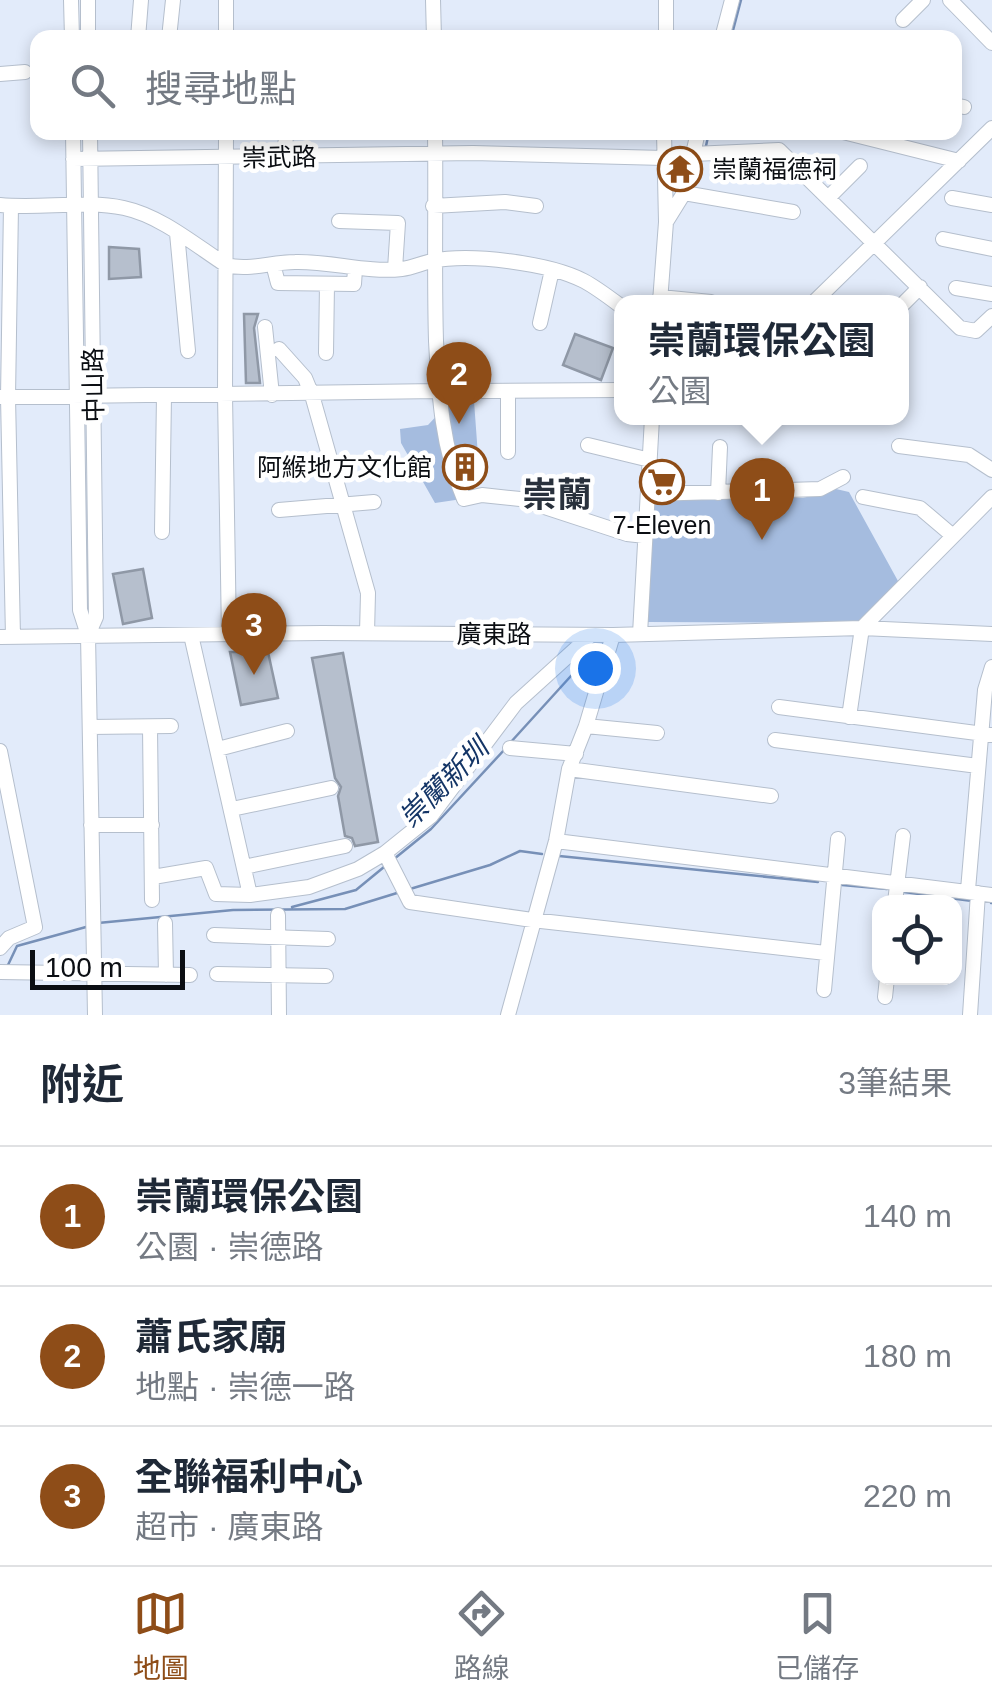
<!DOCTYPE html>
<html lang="zh-TW">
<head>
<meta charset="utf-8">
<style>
	body { margin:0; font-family:Arial,"Noto Sans TC",sans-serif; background:#f6f6f7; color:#1f2937 }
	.controls { position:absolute; right:30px; bottom:30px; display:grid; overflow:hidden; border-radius:20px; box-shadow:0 5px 15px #0003 }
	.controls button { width:90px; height:90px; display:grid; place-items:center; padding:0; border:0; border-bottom:2px solid #e0e1e3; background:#fff; color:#1f2937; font:50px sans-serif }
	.scale { position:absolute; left:30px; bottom:25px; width:155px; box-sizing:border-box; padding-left:10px; border:5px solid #0b0e13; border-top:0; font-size:28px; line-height:35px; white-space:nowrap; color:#0b0e13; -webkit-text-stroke:8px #fff; paint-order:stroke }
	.you { position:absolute; left:595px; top:668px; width:35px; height:35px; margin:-25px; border:8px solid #fff; border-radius:50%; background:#1a73e8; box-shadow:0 0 0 15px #1a73e833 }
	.badge { display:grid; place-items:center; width:65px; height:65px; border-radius:50%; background:#8e4d18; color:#fff; font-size:32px; font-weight:700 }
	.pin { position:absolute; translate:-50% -82px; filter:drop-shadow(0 2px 5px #0008) }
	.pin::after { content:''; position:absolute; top:52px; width:35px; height:30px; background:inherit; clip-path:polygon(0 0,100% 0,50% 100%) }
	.popup { position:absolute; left:614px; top:295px; width:295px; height:130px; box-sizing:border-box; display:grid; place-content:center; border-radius:20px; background:#fff; filter:drop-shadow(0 2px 8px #0005); font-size:32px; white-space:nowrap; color:#747a83 }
	.popup b { font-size:38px; color:#1f2937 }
	.popup::after { content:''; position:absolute; left:50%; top:100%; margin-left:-20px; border:20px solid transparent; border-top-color:#fff }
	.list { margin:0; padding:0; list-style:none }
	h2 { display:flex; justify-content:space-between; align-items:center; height:130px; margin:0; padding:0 40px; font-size:42px }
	h2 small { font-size:32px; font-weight:400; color:#747a83 }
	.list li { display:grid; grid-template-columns:65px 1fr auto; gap:30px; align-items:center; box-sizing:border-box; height:140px; padding:0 40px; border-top:2px solid #e0e1e3 }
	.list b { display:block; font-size:38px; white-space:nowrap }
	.list p { margin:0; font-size:32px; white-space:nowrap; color:#747a83 }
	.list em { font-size:32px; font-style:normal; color:#747a83 }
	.icon { flex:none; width:55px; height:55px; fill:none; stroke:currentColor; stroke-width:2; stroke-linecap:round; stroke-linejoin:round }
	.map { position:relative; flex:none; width:992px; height:1015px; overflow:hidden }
	.search { position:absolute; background:#fff; box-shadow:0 5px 15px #0003; left:30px; right:30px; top:30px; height:110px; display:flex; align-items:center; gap:25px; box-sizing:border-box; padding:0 35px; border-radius:20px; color:#747a83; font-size:38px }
	.sheet { height:550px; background:#fff }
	nav { display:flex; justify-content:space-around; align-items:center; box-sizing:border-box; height:140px; border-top:2px solid #e0e1e3; background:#fff; font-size:28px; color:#747a83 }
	nav a { display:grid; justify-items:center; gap:5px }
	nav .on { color:#8e4d18 }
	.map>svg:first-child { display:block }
</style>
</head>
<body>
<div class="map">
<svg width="992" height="1015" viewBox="0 0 992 1015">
	<rect width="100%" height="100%" fill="#e2ebfa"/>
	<path fill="#a5bcdf" d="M474 401 480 483 463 488 462 499 435 503 401 443 400 429 428 425 444 408Z
		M836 489 849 492 898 581 860 623 648 622 649 497 803 498Z"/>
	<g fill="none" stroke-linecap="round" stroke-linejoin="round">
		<path stroke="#7790b7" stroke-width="2.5" d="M731 38 741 0
			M706 146 709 132
			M693 189 702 158
			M510 743 580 666 602 648
			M559 856 818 882
			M394 859 431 829 505 749
			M842 885 887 889
			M410 889 490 865 520 851 542 854
			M904 892 972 901
			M991 903H992
			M292 907 356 890 384 867
			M98 923 233 910 345 909 397 893
			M8 965 17 946 86 927"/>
	</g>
	<path fill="#b6bfcd" stroke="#8f98a6" stroke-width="2.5" d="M109 247 139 249 141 277 109 279Z
		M244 314H258L254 328 260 383H246Z
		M575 334 613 348 601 380 563 365Z
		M143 569 152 618 123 624 113 574Z
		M230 652H268L278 698 241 705Z
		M343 653 378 842 355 846 352 838 345 836 338 796 341 787 335 778 312 658Z"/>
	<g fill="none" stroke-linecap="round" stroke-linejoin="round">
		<defs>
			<path id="minor" d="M71 0 72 38
				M88 0V38
				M433 0 434 38
				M950 0 992 43
				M903 20 923 0
				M138 38 141 0
				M169 38 173 0
				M226 38V0
				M666 38V0
				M722 38 732 0
				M0 74 25 72
				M954 105 964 107
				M73 132 80 610 88 635 95 1015
				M226 132 225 395 229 635
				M435 132C436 202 434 271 436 341 439 396 442 448 464 499L482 495 520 499 627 534 645 536
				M843 132 959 161
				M693 154 779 150 960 328 976 331 992 316
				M285 156 286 132
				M73 159 473 153 664 158
				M684 193 793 212
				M829 197 860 166
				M952 198 992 205
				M0 205C41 209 84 200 124 208 161 216 195 245 226 265 249 271 271 262 295 262 331 261 366 273 402 269 412 268 422 263 432 261 471 253 549 263 584 281 597 288 610 298 622 307
				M11 206 8 397 13 637
				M433 206 505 202 536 206
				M339 221 398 223 395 269
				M666 222 684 193 698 132
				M177 233 188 351
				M943 239 992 249
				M273 264 278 283 354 284 355 269
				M956 288 992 294
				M660 297 711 302
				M660 302 666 222 664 132
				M814 302 992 128
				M902 305 920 287
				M540 323 552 270
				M265 327 272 395
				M279 349 305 378 312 395 368 593 367 633
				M326 353 327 284
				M473 391 622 390
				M0 397 439 391
				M588 445 650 460
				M899 446 969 455 992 470
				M508 452V391
				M718 493 720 447
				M648 494 820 489 843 477
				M863 497 920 508 953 536
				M279 510 374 502
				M162 532 164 395
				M640 634 652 418
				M88 635 96 617 90 132
				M191 635 250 895
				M0 637 322 633 613 635 862 628 992 497
				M779 707 992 735
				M849 717 862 628 992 634
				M586 726 657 733
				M90 727 171 726
				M150 727 152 900
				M775 740 978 766
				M510 748 576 754
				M218 749 287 731
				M0 751 35 927 9 938 0 948
				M569 769 771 796
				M232 809 331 788
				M91 825H152
				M556 841 992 895
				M385 853 410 902 532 920 826 953
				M244 867 345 846
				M153 877 206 868 216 894 250 895 309 887 358 869 385 853 431 816 516 703 591 635
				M968 890 985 690 992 667
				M895 902 903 836
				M278 915 279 1015
				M165 923 166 975
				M214 935 328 939
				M0 972 190 975
				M217 974 326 976
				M824 990 838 839
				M885 997 887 978
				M508 1015 556 841 569 769 586 726 613 635
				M970 1015 978 893"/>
		</defs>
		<use href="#minor" stroke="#b5bfcd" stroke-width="16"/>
		<use href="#minor" stroke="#fff" stroke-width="14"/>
	</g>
	<defs>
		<symbol id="temple-ring" viewBox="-11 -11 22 22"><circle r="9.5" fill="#fff" stroke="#8e4d18" stroke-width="1.5"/><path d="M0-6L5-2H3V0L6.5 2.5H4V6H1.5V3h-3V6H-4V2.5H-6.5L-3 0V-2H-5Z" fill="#8e4d18"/></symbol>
		<symbol id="building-ring" viewBox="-11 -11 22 22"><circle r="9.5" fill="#fff" stroke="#8e4d18" stroke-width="1.5"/><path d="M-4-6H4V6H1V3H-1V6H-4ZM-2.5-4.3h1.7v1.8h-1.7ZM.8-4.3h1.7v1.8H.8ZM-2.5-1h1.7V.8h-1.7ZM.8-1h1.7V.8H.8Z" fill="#8e4d18"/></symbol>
		<symbol id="supermarket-ring" viewBox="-11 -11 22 22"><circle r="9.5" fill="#fff" stroke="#8e4d18" stroke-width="1.5"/><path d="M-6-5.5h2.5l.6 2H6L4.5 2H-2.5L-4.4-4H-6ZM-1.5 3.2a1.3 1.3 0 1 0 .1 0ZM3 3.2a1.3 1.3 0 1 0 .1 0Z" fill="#8e4d18"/></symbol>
	</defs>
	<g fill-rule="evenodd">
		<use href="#temple-ring" x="655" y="144" width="50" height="50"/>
		<use href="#building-ring" x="440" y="442" width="50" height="50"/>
		<use href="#supermarket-ring" x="637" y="457" width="50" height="50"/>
	</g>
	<g text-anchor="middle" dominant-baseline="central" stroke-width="9" stroke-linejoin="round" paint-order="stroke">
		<g font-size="25" fill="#0b0e13" stroke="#fff">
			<text transform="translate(279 157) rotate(-1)">崇武路</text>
			<text transform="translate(93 385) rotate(-91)">中山路</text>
			<text x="494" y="634">廣東路</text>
		</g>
		<g font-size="25" fill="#0b0e13" stroke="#fff" text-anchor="start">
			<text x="712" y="169">崇蘭福德祠</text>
			<text x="432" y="467" text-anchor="end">阿緱地方文化館</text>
			<text x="662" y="525" text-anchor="middle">7-Eleven</text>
		</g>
		<g font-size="28" font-style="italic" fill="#143566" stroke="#fff">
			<text transform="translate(444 783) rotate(-45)">崇蘭新圳</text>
		</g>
		<g font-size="35" font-weight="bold" fill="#29313c" stroke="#fff">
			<text x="557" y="494">崇蘭</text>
		</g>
	</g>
</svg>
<div class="controls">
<button><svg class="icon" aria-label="locate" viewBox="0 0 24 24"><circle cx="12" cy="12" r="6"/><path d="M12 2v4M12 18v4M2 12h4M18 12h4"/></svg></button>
</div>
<div class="scale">100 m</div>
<div class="you"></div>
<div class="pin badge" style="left:762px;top:540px">1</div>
<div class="popup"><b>崇蘭環保公園</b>公園</div>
<div class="pin badge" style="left:459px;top:424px">2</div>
<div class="pin badge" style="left:254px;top:675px">3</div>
<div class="search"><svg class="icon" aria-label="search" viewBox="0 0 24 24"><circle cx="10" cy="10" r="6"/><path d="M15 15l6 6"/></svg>搜尋地點</div>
</div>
<section class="sheet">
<h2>附近<small>3筆結果</small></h2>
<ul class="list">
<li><span class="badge">1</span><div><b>崇蘭環保公園</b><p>公園 · 崇德路</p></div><em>140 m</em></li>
<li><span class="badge">2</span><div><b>蕭氏家廟</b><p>地點 · 崇德一路</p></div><em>180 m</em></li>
<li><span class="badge">3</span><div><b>全聯福利中心</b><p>超市 · 廣東路</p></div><em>220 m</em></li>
</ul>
</section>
<nav>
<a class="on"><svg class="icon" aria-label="map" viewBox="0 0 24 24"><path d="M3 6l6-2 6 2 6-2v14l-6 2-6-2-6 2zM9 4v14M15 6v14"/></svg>地圖</a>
<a><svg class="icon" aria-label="directions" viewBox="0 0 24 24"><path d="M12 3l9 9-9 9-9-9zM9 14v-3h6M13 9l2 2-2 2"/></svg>路線</a>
<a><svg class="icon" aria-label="saved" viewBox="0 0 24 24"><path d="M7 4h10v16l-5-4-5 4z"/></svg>已儲存</a>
</nav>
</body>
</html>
